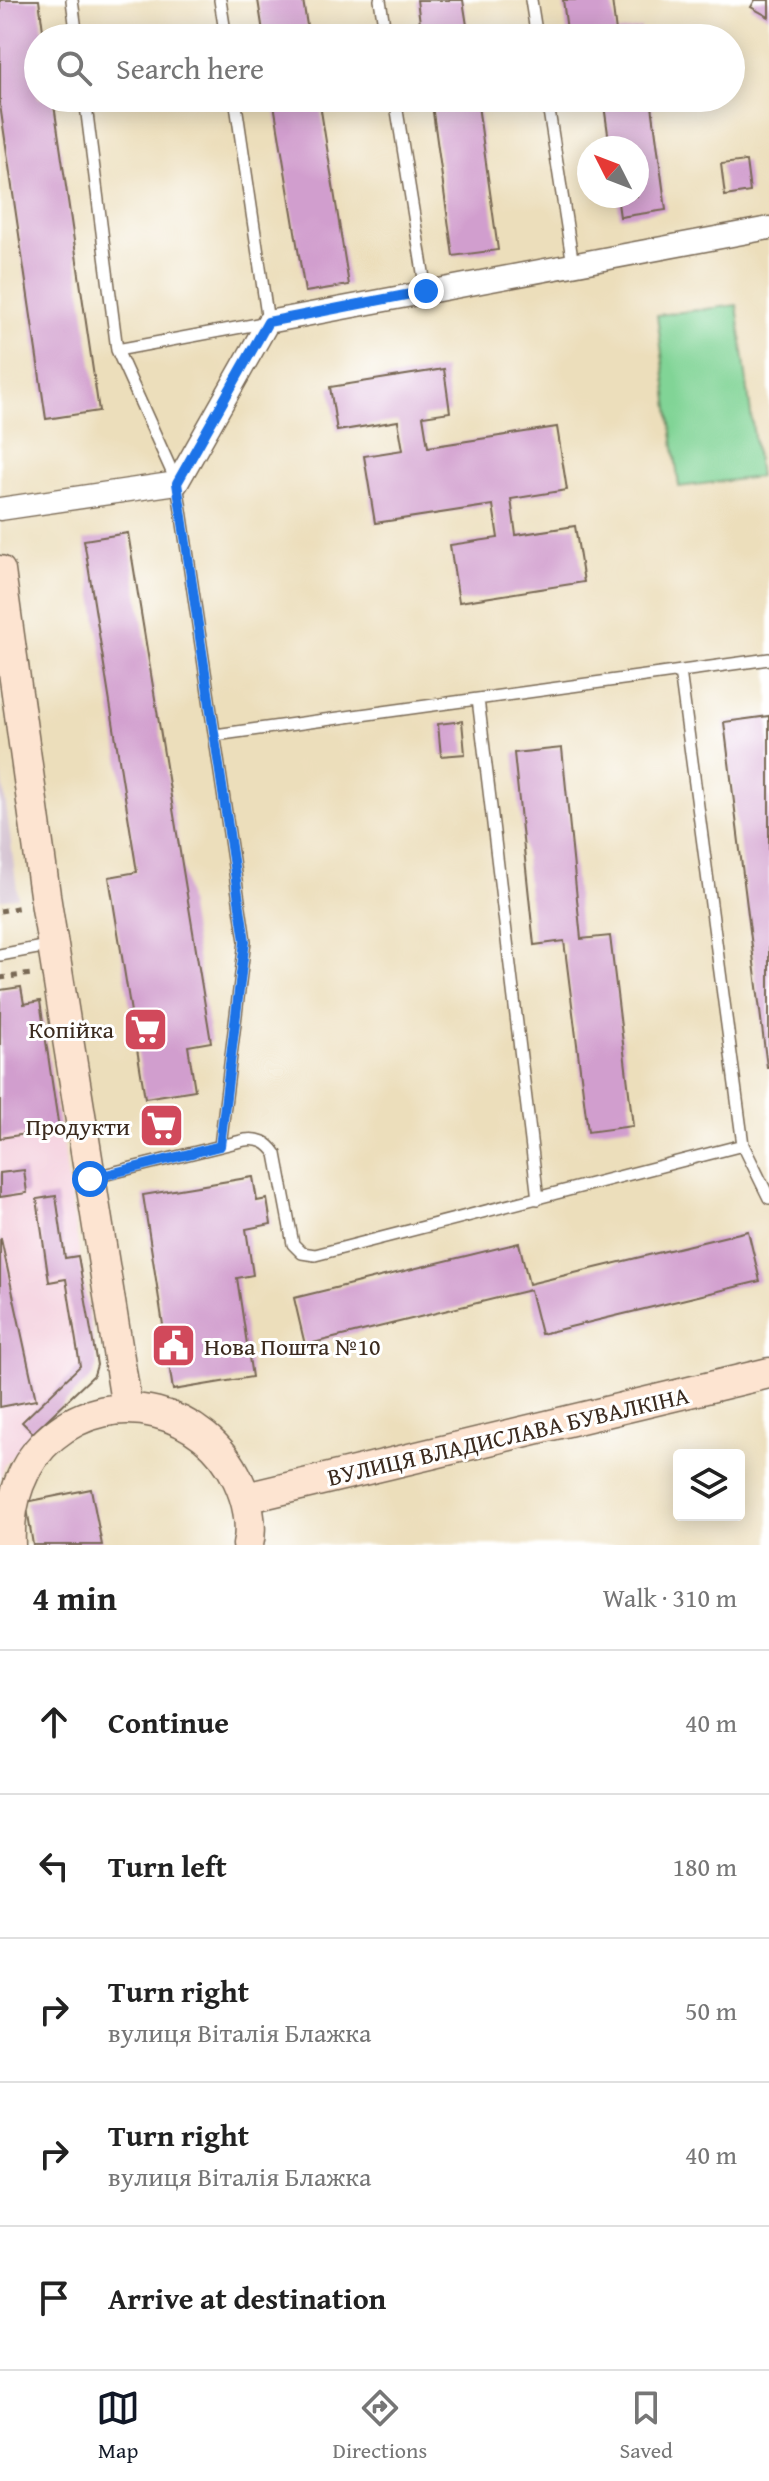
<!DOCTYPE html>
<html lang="en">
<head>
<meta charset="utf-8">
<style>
	body { margin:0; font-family:"Gentium Book Plus",serif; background:#f6f6f6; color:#222 }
	.controls { position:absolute; right:24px; bottom:24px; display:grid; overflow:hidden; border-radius:8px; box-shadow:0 4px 20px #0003 }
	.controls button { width:72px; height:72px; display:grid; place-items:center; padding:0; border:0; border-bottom:2px solid #e0e0e0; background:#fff; color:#222; font:40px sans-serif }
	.compass { position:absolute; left:577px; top:136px; width:72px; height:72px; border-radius:50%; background:#fff; box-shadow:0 4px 20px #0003; rotate:312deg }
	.stop { position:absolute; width:24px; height:24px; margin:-18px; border:6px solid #1a73e8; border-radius:50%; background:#fff }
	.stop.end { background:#1a73e8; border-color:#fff; box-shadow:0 2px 8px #0008 }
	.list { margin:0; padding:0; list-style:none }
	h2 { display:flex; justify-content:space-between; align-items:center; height:104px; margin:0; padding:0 32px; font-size:34px }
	h2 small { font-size:26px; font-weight:400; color:#767676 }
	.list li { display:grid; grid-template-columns:52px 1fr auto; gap:24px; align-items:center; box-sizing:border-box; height:144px; padding:0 32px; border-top:2px solid #e0e0e0 }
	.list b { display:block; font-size:30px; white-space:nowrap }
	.list p { margin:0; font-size:26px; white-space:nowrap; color:#767676 }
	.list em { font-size:26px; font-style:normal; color:#767676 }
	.icon { flex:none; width:44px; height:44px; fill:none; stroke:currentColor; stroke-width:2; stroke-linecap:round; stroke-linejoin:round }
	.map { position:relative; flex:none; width:769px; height:1545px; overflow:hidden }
	.search { position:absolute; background:#fff; box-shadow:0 4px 20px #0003; left:24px; right:24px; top:24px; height:88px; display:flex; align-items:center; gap:20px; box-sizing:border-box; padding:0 28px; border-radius:44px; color:#767676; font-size:30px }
	.sheet { height:824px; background:#fff }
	nav { display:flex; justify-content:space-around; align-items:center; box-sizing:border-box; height:112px; border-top:2px solid #e0e0e0; background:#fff; font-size:22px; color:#767676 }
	nav a { display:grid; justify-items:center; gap:4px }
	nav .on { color:#111827 }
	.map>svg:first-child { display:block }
</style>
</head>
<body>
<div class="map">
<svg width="769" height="1545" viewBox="0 0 769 1545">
	<rect width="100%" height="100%" fill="#fff"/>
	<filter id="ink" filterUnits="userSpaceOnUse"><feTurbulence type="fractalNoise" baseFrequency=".0125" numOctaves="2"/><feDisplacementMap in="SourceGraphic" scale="16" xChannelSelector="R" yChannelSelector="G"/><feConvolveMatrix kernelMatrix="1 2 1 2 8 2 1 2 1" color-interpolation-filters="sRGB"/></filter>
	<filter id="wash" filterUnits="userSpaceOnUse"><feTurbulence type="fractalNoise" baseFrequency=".006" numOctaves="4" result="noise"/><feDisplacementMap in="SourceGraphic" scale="32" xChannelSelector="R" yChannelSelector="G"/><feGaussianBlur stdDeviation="1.8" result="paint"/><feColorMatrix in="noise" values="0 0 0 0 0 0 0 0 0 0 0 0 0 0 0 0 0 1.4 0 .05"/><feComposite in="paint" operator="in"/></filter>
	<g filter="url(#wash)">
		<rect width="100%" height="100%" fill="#ecdebb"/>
		<path fill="#f4cfdd" d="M21 987 24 1004 40 1001 97 1365 94 1375 33 1433 5 1465 0 1480V990Z"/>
		<path fill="#d0bdcd" d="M0 759 18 897 0 900Z"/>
		<path fill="#81d496" stroke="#5e7f5a" stroke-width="2" d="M737 305 759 477 679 487 657 315Z"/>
		<g id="blocks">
			<path fill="#d19ece" d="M0 0H39L44 38H38V98H53L99 411 46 419 0 105Z
				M258 0H303L309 38H264Z
				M417 0H463L469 38H422Z
				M563 0H612L616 32 641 28 643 38H568Z
				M755 0H769V17L751 7Z
				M273 98H319L349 285 305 292Z
				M431 98H477L498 250 453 256Z
				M603 98H651L666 210 620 217 617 196H637V148H610Z
				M746 161 750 192 725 196 721 164Z
				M444 369 450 412 423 416 428 447 557 427 567 490 511 499 516 535 575 526 584 582 459 602 450 545 498 538 493 505 375 523 364 456 403 450 398 421 337 431 330 387Z
				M128 533 211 1042 188 1046 195 1090 145 1098 109 877 137 872 84 540Z
				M769 716V1067H767L724 722Z
				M462 721 465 754 441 756 438 724Z
				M562 748 581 939 610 936 633 1126 588 1132 564 941 534 945 514 753Z
				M21 987 24 1004 40 1001 59 1129 0 1138V990Z
				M172 1111 176 1137 152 1142 148 1115Z
				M24 1170 27 1193 0 1197V1173Z
				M253 1177 257 1201 267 1199 271 1224 246 1229 253 1275 237 1278 252 1377 173 1390 143 1195Z
				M56 1196 65 1258 78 1256 97 1365 94 1375 33 1433 22 1422 80 1366 66 1279 49 1282 37 1199Z
				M748 1231 760 1281 541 1334 530 1290 305 1345 294 1298 519 1243 529 1284Z
				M1 1239 36 1400 0 1407V1240Z
				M91 1489 102 1545H33L26 1502Z"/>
		</g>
	</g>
	<g filter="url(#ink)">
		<use href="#blocks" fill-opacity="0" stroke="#796955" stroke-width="2"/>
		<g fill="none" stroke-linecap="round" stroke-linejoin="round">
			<defs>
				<path id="lane" d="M72 0 77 38
					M220 0 226 38
					M380 0 386 38
					M531 0 537 38
					M85 98 117 350 177 483 245 941 220 1146
					M395 98 426 291
					M547 98 573 265
					M117 350 268 322 235 98
					M680 671 743 1145 769 1198
					M478 699 538 1199
					M215 735 769 659
					M0 955 53 945
					M91 1178 245 1140C259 1138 268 1142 276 1154L293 1244 302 1253 315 1255 743 1145"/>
				<path id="street" d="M0 509 177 483 268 322 769 228"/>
				<path id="secondary" d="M0 571 46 902 127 1408
					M246 1498 769 1373
					M10 1545C8 1504 21 1462 53 1436 114 1385 206 1410 238 1480 247 1499 253 1524 248 1545"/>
			</defs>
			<use href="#lane" stroke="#796955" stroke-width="14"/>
			<use href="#street" stroke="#796955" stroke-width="25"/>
			<use href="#secondary" stroke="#796955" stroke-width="33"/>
			<path stroke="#796955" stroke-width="5" stroke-dasharray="6 6" stroke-linecap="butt" d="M0 911 22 907
				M0 978 31 974"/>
			<use href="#lane" stroke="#fff" stroke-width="11"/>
			<use href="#street" stroke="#fff" stroke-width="22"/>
			<use href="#secondary" stroke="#fde4d1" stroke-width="30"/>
		</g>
	</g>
	<g fill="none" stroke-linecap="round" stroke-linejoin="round" filter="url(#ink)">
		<path stroke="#1a73e8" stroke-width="10" d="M90 1179 220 1146 245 941 177 483 268 322 426 291"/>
	</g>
	<defs>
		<symbol id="supermarket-square" viewBox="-11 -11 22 22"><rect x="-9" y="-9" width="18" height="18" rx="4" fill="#d1495b" stroke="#fff"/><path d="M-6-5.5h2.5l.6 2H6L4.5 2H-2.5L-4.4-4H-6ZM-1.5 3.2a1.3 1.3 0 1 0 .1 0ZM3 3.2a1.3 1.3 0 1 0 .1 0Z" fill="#fff"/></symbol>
		<symbol id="civic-square" viewBox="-11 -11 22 22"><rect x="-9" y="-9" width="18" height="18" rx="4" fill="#d1495b" stroke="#fff"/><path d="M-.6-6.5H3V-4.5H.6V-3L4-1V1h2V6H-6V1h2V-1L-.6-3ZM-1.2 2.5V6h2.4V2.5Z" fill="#fff"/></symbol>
	</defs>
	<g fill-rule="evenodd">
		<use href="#supermarket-square" x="120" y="1004" width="51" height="51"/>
		<use href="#supermarket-square" x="136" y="1100" width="51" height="51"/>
		<use href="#civic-square" x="148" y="1320" width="51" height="51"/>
	</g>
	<g text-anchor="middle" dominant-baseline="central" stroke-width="6" stroke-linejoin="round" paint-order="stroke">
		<g font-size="24" fill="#3b2a1e" stroke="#fff" text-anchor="end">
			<text x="114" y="1029">Копійка</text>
			<text x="130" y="1126">Продукти</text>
			<text x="204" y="1346" text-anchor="start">Нова Пошта №10</text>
		</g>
		<g font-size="24" fill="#3b2a1e" stroke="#fff">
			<text transform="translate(508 1436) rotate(-13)">ВУЛИЦЯ ВЛАДИСЛАВА БУВАЛКІНА</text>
		</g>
	</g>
</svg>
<div class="controls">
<button><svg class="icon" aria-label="layers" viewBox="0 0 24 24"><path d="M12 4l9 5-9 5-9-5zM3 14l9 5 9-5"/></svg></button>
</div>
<svg class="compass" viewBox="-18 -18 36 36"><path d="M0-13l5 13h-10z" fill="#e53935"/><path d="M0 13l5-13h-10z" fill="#767676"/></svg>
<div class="stop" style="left:90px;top:1179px"></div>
<div class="stop end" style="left:426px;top:291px"></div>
<div class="search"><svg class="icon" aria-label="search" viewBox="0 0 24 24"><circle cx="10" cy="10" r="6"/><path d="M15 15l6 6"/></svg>Search here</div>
</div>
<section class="sheet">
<h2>4 min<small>Walk · 310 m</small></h2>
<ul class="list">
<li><svg class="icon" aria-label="ahead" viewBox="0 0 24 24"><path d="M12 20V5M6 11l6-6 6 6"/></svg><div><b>Continue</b></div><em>40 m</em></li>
<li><svg class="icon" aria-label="left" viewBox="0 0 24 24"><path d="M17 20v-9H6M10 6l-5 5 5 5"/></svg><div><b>Turn left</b></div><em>180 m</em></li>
<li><svg class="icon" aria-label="right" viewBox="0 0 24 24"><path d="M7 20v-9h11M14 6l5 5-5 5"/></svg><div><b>Turn right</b><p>вулиця Віталія Блажка</p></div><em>50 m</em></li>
<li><svg class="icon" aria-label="right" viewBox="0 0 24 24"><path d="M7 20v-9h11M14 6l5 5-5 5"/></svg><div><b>Turn right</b><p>вулиця Віталія Блажка</p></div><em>40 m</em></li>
<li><svg class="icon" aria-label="arrive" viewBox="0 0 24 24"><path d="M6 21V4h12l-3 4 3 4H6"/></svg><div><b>Arrive at destination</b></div></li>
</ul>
</section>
<nav>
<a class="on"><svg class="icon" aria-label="map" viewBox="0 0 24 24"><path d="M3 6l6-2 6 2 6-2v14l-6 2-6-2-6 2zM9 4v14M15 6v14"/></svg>Map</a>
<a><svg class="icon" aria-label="directions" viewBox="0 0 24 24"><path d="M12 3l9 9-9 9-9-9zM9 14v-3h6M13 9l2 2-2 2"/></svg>Directions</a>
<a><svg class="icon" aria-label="saved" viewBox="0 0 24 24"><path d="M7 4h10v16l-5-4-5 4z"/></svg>Saved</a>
</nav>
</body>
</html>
